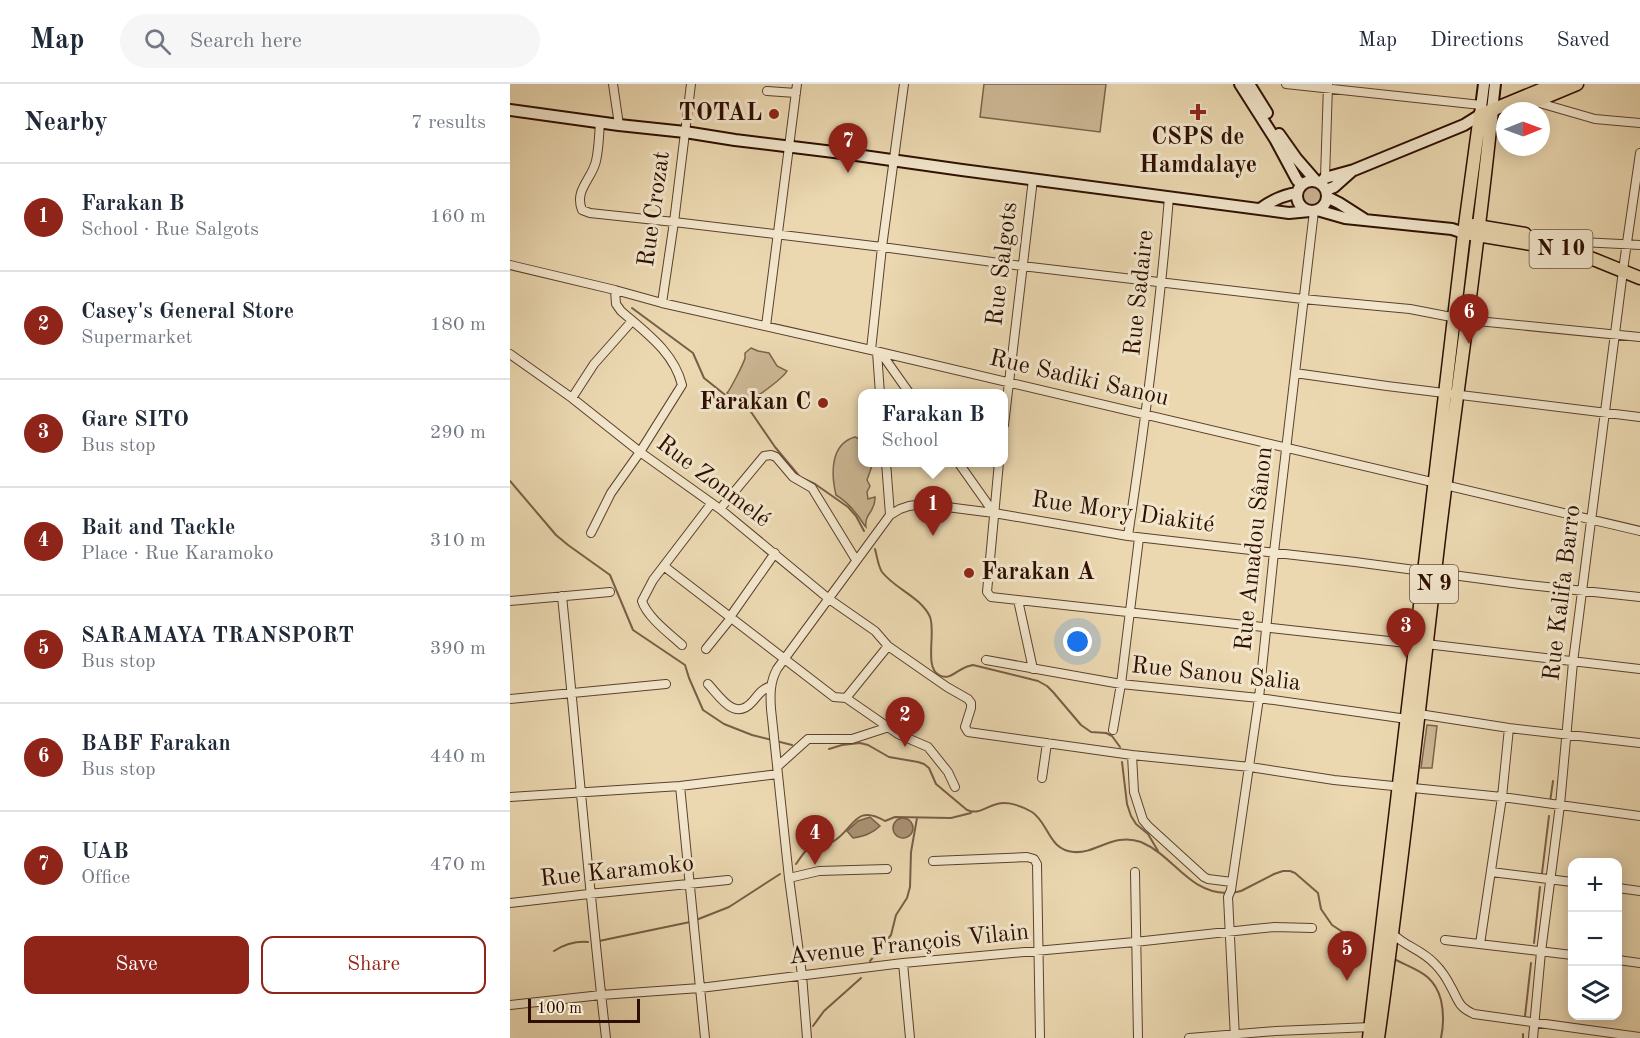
<!DOCTYPE html>
<html lang="en">
<head>
<meta charset="utf-8">
<style>
	body { margin:0; font-family:"Old Standard TT",serif; background:#f6f6f7; color:#1f2937 }
	.controls { position:absolute; right:18px; bottom:18px; display:grid; overflow:hidden; border-radius:12px; box-shadow:0 3px 15px #0003 }
	.controls button { width:54px; height:54px; display:grid; place-items:center; padding:0; border:0; border-bottom:2px solid #e0e1e3; background:#fff; color:#1f2937; font:30px sans-serif }
	.compass { position:absolute; left:986px; top:18px; width:54px; height:54px; border-radius:50%; background:#fff; box-shadow:0 3px 15px #0003; rotate:89deg }
	.scale { position:absolute; left:18px; bottom:15px; width:112px; box-sizing:border-box; padding-left:6px; border:3px solid #2d0e00; border-top:0; font-size:16px; line-height:21px; white-space:nowrap; color:#2d0e00; -webkit-text-stroke:4px #f2e6cc; paint-order:stroke }
	.you { position:absolute; left:568px; top:558px; width:21px; height:21px; margin:-15px; border:4px solid #fff; border-radius:50%; background:#1a73e8; box-shadow:0 0 0 9px #1a73e833 }
	.badge { display:grid; place-items:center; width:39px; height:39px; border-radius:50%; background:#8f2418; color:#fff; font-size:20px; font-weight:700 }
	.pin { position:absolute; translate:-50% -50px; filter:drop-shadow(0 2px 3px #0008) }
	.pin::after { content:''; position:absolute; top:32px; width:21px; height:18px; background:inherit; clip-path:polygon(0 0,100% 0,50% 100%) }
	.popup { position:absolute; left:348px; top:305px; width:150px; height:78px; box-sizing:border-box; display:grid; place-content:center; border-radius:12px; background:#fff; filter:drop-shadow(0 2px 4px #0005); font-size:20px; white-space:nowrap; color:#747a83 }
	.popup b { font-size:22px; color:#1f2937 }
	.popup::after { content:''; position:absolute; left:50%; top:100%; margin-left:-12px; border:12px solid transparent; border-top-color:#fff }
	.list { margin:0; padding:0; list-style:none }
	h2 { display:flex; justify-content:space-between; align-items:center; height:78px; margin:0; padding:0 24px; font-size:26px }
	h2 small { font-size:20px; font-weight:400; color:#747a83 }
	.list li { display:grid; grid-template-columns:39px 1fr auto; gap:18px; align-items:center; box-sizing:border-box; height:108px; padding:0 24px; border-top:2px solid #e0e1e3 }
	.list b { display:block; font-size:22px; white-space:nowrap }
	.list p { margin:0; font-size:20px; white-space:nowrap; color:#747a83 }
	.list em { font-size:20px; font-style:normal; color:#747a83 }
	.actions { display:flex; gap:12px; padding:18px 24px }
	.actions a { flex:1; padding:14px 0; border:2px solid #8f2418; border-radius:12px; text-align:center; font-size:21px; color:#8f2418 }
	.actions .main { background:#8f2418; color:#fff }
	.icon { flex:none; width:33px; height:33px; fill:none; stroke:currentColor; stroke-width:2; stroke-linecap:round; stroke-linejoin:round }
	.map { position:relative; flex:none; width:1130px; height:954px; overflow:hidden }
	header { display:flex; align-items:center; gap:36px; box-sizing:border-box; height:84px; padding:0 30px; background:#fff; border-bottom:2px solid #e0e1e3 }
	header strong { font-size:28px }
	nav { display:flex; gap:33px; margin-inline-start:auto; font-size:21px }
	.search { width:420px; height:54px; background:#f6f6f7; display:flex; align-items:center; gap:15px; box-sizing:border-box; padding:0 21px; border-radius:33px; color:#747a83; font-size:22px }
	main { display:flex }
	aside { flex:1; background:#fff }
	.map>svg:first-child { display:block }
</style>
</head>
<body>
<header>
<strong>Map</strong>
<div class="search"><svg class="icon" aria-label="search" viewBox="0 0 24 24"><circle cx="10" cy="10" r="6"/><path d="M15 15l6 6"/></svg>Search here</div>
<nav><a>Map</a><a>Directions</a><a>Saved</a></nav>
</header>
<main>
<aside>
<h2>Nearby<small>7 results</small></h2>
<ul class="list">
<li><span class="badge">1</span><div><b>Farakan B</b><p>School · Rue Salgots</p></div><em>160 m</em></li>
<li><span class="badge">2</span><div><b>Casey's General Store</b><p>Supermarket</p></div><em>180 m</em></li>
<li><span class="badge">3</span><div><b>Gare SITO</b><p>Bus stop</p></div><em>290 m</em></li>
<li><span class="badge">4</span><div><b>Bait and Tackle</b><p>Place · Rue Karamoko</p></div><em>310 m</em></li>
<li><span class="badge">5</span><div><b>SARAMAYA TRANSPORT</b><p>Bus stop</p></div><em>390 m</em></li>
<li><span class="badge">6</span><div><b>BABF Farakan</b><p>Bus stop</p></div><em>440 m</em></li>
<li><span class="badge">7</span><div><b>UAB</b><p>Office</p></div><em>470 m</em></li>
</ul>
<div class="actions"><a class="main">Save</a><a>Share</a></div>
</aside>
<div class="map">
<svg width="1130" height="954" viewBox="0 0 1130 954">
	<rect width="100%" height="100%" fill="#ebd8b1"/>
	<filter id="stains"><feTurbulence type="fractalNoise" baseFrequency=".00333" numOctaves="4"/><feColorMatrix values="0 0 0 0 .2 0 0 0 0 .09 0 0 0 0 .02 0 0 0 .5 -.17"/></filter>
	<radialGradient id="worn" r=".72"><stop offset=".6" stop-color="#630" stop-opacity="0"/><stop offset="1" stop-color="#630" stop-opacity=".3"/></radialGradient>
	<path fill="#cbb693" stroke="#7c624a" stroke-width="1.5" d="M474 0H596L590 48 470 33Z
		M791 111a11 11 0 1 1 22 0a11 11 0 1 1-22 0Z
		M241 264 248 267 259 269 267 282 277 287C274 293 248 313 241 315L247 317 250 322 246 325C240 324 223 314 217 309 220 306 234 279 235 274 235 273 235 271 235 269Z
		M345 353 352 356V378L363 379 357 396 360 402 357 408 358 415 365 413C366 428 354 429 356 443L355 442C347 429 339 419 326 411 321 390 320 360 345 353Z
		M917 641 927 642 922 684H911Z"/>
	<path fill="#aa9375" stroke="#785e46" stroke-width="1.5" d="M360 733 370 742C362 750 354 752 343 754L337 747 348 737Z
		M383 744a10 10 0 1 1 20 0a10 10 0 1 1-20 0Z"/>
	<g fill="none" stroke-linecap="round" stroke-linejoin="round">
		<path stroke="#785e46" stroke-width="2" d="M122 224 183 269 194 294 219 314 239 325 265 363 290 393 305 400 338 423 346 432 354 447
			M0 397 46 451 58 461 100 491 123 546 175 581 179 594 193 626 214 640 242 651 282 661
			M365 465C367 472 368 482 372 488 385 505 411 513 420 533 426 548 414 584 429 591 439 597 446 587 454 584 457 582 460 582 463 581L528 597 537 602 543 608 571 641 581 648 596 649 602 652 610 663
			M319 665 332 661 350 659 358 661 379 673 408 678 414 680 419 684 426 700 457 726C469 731 475 723 487 720 498 717 512 722 522 728 539 739 538 766 564 768 586 770 604 748 631 758 664 772 678 808 716 809
			M612 678 617 720 621 732 626 740 638 750 648 767
			M1040 718 1043 697
			M286 780C291 773 300 758 310 758 315 758 318 760 324 757 344 745 345 719 375 737L385 733 441 734 461 729
			M1032 789 1039 732
			M722 809 731 807 764 790 773 787H780L785 789 808 809 811 825 822 841 851 860
			M186 836 219 823 270 790
			M89 857 180 838
			M1024 859 1030 803
			M44 867C55 860 65 857 78 858
			M886 876C908 887 924 890 931 916 934 930 934 940 931 954
			M360 877 381 851 386 831 397 814 400 803 401 768 407 734
			M1015 932 1021 879
			M303 942 314 927 351 894
			M1013 954V950"/>
		<defs>
			<path id="street" d="M103 0 109 41
				M776 0 971 21
				M257 7 286 9
				M1026 18 1085 35 1130 39
				M90 38C89 51 89 64 86 77 82 95 64 106 72 126L80 129 164 138 372 163 512 182 793 215 900 225 957 236 1130 253
				M815 94 818 1
				M1052 157 1130 161
				M0 181 105 206 152 219 361 266 1130 447
				M152 219 164 138 181 0
				M256 242 287 0
				M361 266 372 163 394 0
				M367 268 370 310
				M371 269 400 310
				M0 270 62 314 130 368 210 425 319 515 365 547 378 562 437 603 458 615 461 619V624L455 643 458 648 622 671 740 683 824 696 992 713 1130 732
				M785 289 877 302 1130 333
				M62 314 84 280 122 237
				M494 341 523 95
				M376 378 380 431
				M448 378 484 429
				M489 378 477 508 481 513 906 560
				M210 425 254 372 261 371 266 373 283 393 302 404 346 476
				M81 449 101 409 130 368 172 301C164 268 135 248 111 227L106 220 105 206
				M618 452C635 339 650 227 659 113
				M155 483 324 613 336 614 378 562
				M52 512C67 660 79 807 96 954
				M508 516 523 585
				M0 517 100 508
				M220 533 265 469
				M916 560 1130 585
				M172 561C160 550 137 533 132 517L143 496 201 420
				M196 565 221 534
				M476 576 611 600 749 614 897 635
				M198 600C211 614 225 638 243 617 249 610 252 605 261 602
				M336 614 388 650 418 663 438 688 445 703
				M0 615 156 600
				M909 630 999 644 1130 659
				M603 646 611 600 629 454
				M622 671 624 708 633 736 638 742 694 793 698 795 722 798
				M268 682 298 655H342L379 643
				M532 694 537 659
				M170 702 195 954
				M0 713 170 702 268 690
				M423 777 517 773 524 775 527 780 530 954
				M625 788 628 954
				M981 788 1062 798
				M279 794 309 787 377 785
				M1108 804 1130 807
				M0 819 79 810 218 796
				M883 850C896 863 911 865 925 880 931 886 937 895 941 903 949 917 948 923 964 930L1130 953
				M935 856 1062 871
				M970 860 992 713 999 644
				M1108 876 1130 879
				M393 879 400 954
				M0 921 91 911 190 904 393 879 625 858 744 845 764 843 802 844
				M297 954 292 891 279 794 261 625C260 610 260 598 267 585L380 431 390 425 399 422 413 420 484 429 618 452 845 478 1010 500 1130 513
				M679 954 766 947 861 943
				M725 954 718 813 721 806 749 614 764 468 804 127
				M1023 954 1031 868 1050 721 1063 578 1114 179 1130 69"/>
			<path id="secondary" d="M730 0 765 55 787 96 792 101
				M739 0 757 29
				M0 26 109 41 175 48 225 56 332 69 452 86 779 129 800 127
				M982 26 985 0
				M769 50 786 74 806 97
				M787 112a15 15 0 1 1 30 0a15 15 0 1 1-30 0Z
				M810 99 815 94 844 86 954 41 970 31 974 0
				M816 106 824 103 842 87
				M817 113 829 119 854 135
				M750 125C761 117 773 111 787 109
				M807 126 835 134 942 145 954 149"/>
			<path id="primary" d="M1002 27 1067 0
				M961 141 1015 150
				M961 150 1051 165 1083 175 1130 194
				M859 954 954 149 970 31 1045 0
				M868 954C892 785 910 615 930 445 947 306 968 166 982 26"/>
		</defs>
		<use href="#street" stroke="#5c402c" stroke-width="10"/>
		<use href="#secondary" stroke="#2d0e00" stroke-width="14"/>
		<use href="#primary" stroke="#2d0e00" stroke-width="15"/>
		<use href="#street" stroke="#f2e6cc" stroke-width="8"/>
		<use href="#secondary" stroke="#f2e6cc" stroke-width="10"/>
		<use href="#primary" stroke="#ebd8b1" stroke-width="12"/>
	</g>
	<g fill="#8f2418" stroke="#f2e6cc" stroke-width="2">
		<path d="M685 19h6v6h6v6h-6v6h-6v-6h-6v-6h6z"/>
		<circle cx="264" cy="30" r="6"/>
		<circle cx="313" cy="319" r="6"/>
		<circle cx="459" cy="489" r="6"/>
	</g>
	<g text-anchor="middle" dominant-baseline="central" stroke-width="6" stroke-linejoin="round" paint-order="stroke">
		<g fill="#f2e6cc" stroke="#684f3d" stroke-width="1.5">
			<rect x="1019.5" y="146" width="63" height="38" rx="4.5"/>
			<rect x="900" y="481" width="48" height="38" rx="4.5"/>
		</g>
		<g font-size="22" font-weight="bold" fill="#2d0e00">
			<text x="1051" y="165">N 10</text>
			<text x="924" y="500">N 9</text>
		</g>
		<g font-size="24" font-weight="bold" fill="#2d0e00" stroke="#f2e6cc" text-anchor="end">
			<text x="252" y="30">TOTAL</text>
			<text x="688" y="54" text-anchor="middle">CSPS de<tspan x="688" dy="28">Hamdalaye</tspan></text>
			<text x="301" y="319">Farakan C</text>
			<text x="471" y="489" text-anchor="start">Farakan A</text>
		</g>
		<g font-size="24" fill="#2d0e00" stroke="#f2e6cc">
			<text transform="translate(145 125) rotate(-82)">Rue Crozat</text>
			<text transform="translate(493 180) rotate(-83)">Rue Salgots</text>
			<text transform="translate(630 209) rotate(-84)">Rue Sadaire</text>
			<text transform="translate(569 295) rotate(13)">Rue Sadiki Sanou</text>
			<text transform="translate(203 398) rotate(37)">Rue Zonmelé</text>
			<text transform="translate(613 429) rotate(8)">Rue Mory Diakité</text>
			<text transform="translate(745 465) rotate(-84)">Rue Amadou Sânon</text>
			<text transform="translate(1053 509) rotate(-83)">Rue Kalifa Barro</text>
			<text transform="translate(706 591) rotate(6)">Rue Sanou Salia</text>
			<text transform="translate(107 788) rotate(-6)">Rue Karamoko</text>
			<text transform="translate(399 861) rotate(-6)">Avenue François Vilain</text>
		</g>
	</g>
	<rect width="100%" height="100%" filter="url(#stains)"/>
	<rect width="100%" height="100%" fill="url(#worn)"/>
</svg>
<div class="controls">
<button>+</button>
<button>−</button>
<button><svg class="icon" aria-label="layers" viewBox="0 0 24 24"><path d="M12 4l9 5-9 5-9-5zM3 14l9 5 9-5"/></svg></button>
</div>
<svg class="compass" viewBox="-18 -18 36 36"><path d="M0-13l5 13h-10z" fill="#e53935"/><path d="M0 13l5-13h-10z" fill="#747a83"/></svg>
<div class="scale">100 m</div>
<div class="you"></div>
<div class="pin badge" style="left:423px;top:452px">1</div>
<div class="popup"><b>Farakan B</b>School</div>
<div class="pin badge" style="left:395px;top:663px">2</div>
<div class="pin badge" style="left:896px;top:574px">3</div>
<div class="pin badge" style="left:305px;top:781px">4</div>
<div class="pin badge" style="left:837px;top:897px">5</div>
<div class="pin badge" style="left:959px;top:260px">6</div>
<div class="pin badge" style="left:338px;top:89px">7</div>
</div>
</main>
</body>
</html>
